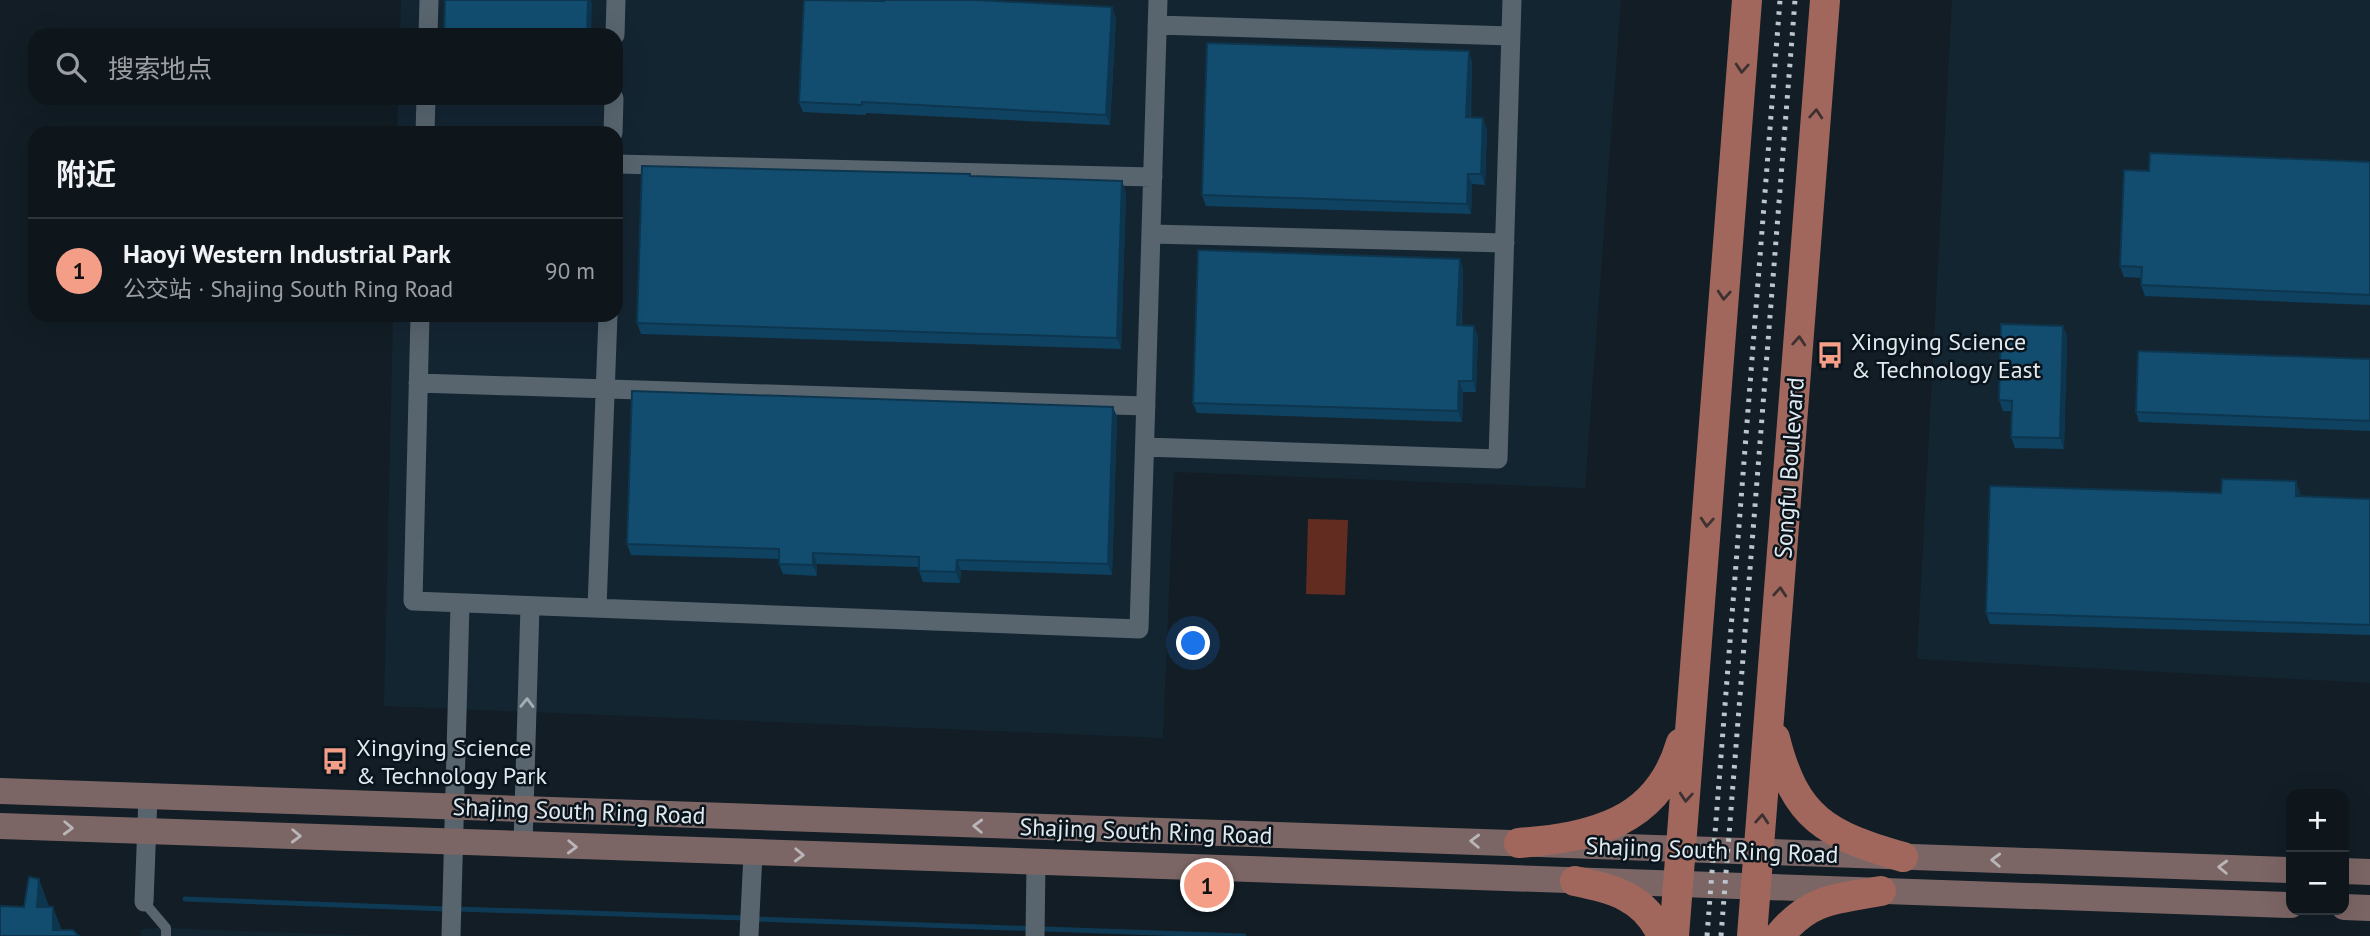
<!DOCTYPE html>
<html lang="zh">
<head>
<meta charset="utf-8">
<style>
	body { margin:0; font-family:"PT Sans","Noto Sans SC",sans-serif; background:#1c2329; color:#f1f3f6 }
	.controls { position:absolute; right:21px; bottom:21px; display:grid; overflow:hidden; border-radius:14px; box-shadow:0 7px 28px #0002 }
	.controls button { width:63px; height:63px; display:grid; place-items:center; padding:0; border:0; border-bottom:2px solid #2e353b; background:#0e161c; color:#f1f3f6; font:35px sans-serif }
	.you { position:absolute; left:1194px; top:644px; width:24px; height:24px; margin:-18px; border:5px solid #fff; border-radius:50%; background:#1a73e8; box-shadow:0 0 0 10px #1a73e833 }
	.badge { display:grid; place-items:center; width:46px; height:46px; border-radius:50%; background:#f49e88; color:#111; font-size:23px; font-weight:700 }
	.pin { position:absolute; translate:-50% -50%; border:4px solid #fff; box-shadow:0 2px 7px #0006 }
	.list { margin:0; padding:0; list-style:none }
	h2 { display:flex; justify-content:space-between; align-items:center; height:91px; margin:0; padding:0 28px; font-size:30px }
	h2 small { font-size:23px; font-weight:400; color:#9b9fa3 }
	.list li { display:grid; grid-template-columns:46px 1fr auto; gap:21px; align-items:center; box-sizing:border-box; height:105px; padding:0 28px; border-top:2px solid #2e353b }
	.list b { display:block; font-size:26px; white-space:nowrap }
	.list p { margin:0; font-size:23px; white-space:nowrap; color:#9b9fa3 }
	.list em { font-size:23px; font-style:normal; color:#9b9fa3 }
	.icon { flex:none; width:38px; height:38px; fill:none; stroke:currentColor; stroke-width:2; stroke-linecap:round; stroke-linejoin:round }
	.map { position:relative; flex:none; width:2370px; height:936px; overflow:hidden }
	.search { position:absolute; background:#0e161c; box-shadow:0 7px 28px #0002; left:28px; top:28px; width:595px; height:77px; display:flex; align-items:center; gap:18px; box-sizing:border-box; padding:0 24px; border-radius:21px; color:#9b9fa3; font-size:26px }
	.panel { position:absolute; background:#0e161c; box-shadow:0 7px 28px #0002; left:28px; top:126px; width:595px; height:196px; border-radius:21px }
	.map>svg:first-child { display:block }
</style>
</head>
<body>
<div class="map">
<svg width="2370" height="936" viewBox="0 0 2370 936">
	<rect width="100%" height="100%" fill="#121d25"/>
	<path fill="#142532" d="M401 0H1621L1585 488 1174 472 1163 738 384 706 393 315H616V133H397L398 98H616V35H400Z
		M1952 0H2370V683L1917 659Z
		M166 928 379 936H141V929Z"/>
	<path fill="#622d20" d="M1308 519 1348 520 1345 595 1306 594Z"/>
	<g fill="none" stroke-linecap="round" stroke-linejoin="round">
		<path stroke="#0e3a55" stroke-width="5" d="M185 899 447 909
			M457 909 744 918
			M754 919 1244 936"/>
		<path stroke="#58656f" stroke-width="10" d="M144 902 166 928V936"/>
		<path stroke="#58656f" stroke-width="19" d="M1157 25 1511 36
			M428 35 429 0
			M615 35 616 0
			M425 133 426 98
			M613 133 614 98
			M616 164 1153 177
			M1151 234 1505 243
			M420 315 413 601 1139 629 1158 0
			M418 383 1146 406
			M1145 447 1498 459 1512 0
			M597 608 608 315
			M523 845 530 606
			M144 902 148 796
			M451 936 460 604
			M749 936 753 853
			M1035 936 1036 863"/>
		<path stroke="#7c6665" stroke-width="26" d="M0 791 2291 870
			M0 826 2291 905
			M2344 871 2370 872
			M2344 907 2370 908"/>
		<path stroke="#a1675c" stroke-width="30" d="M1775 738C1795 819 1827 835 1903 857
			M1519 843C1593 837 1658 823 1681 743
			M1575 881C1612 889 1645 896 1662 936
			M1674 936 1747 0
			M1752 936 1825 0
			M1779 936C1810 898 1836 899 1881 891"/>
		<path stroke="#bdc6cc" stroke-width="5" stroke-dasharray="3.5 7" stroke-linecap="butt" d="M1707 936 1780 0
			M1721 936 1795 0"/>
	</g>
	<path fill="#0f4260" d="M1116 18 1110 125 866 113V115L803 112 799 102Z
		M1472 62 1471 118 1487 129 1485 185 1472 184 1471 214 1206 206 1202 195Z
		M446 98H589V104L446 99Z
		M2370 162V305L2145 296 2141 285 2142 278 2124 277 2120 266 2149 171Z
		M970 174 971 177 1126 192 1121 349 641 334 637 323Z
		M1460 259 1463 270 1462 325 1478 336 1476 392H1463L1462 422 1197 413 1193 403Z
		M2063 326 2067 337 2064 449 2015 448 2011 437 2012 411H2003L1999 400Z
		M2370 359V431L2139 422 2136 412Z
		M1113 407 1117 417 1112 575 961 570 960 583 923 582 919 571V567L817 564V576L783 574 779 564V559L631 555 627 544Z
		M2300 492V497L2370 499V635L1990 624 1986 613 2221 493Z"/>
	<path fill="#0d364e" d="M588 0H591L592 5 591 35H587Z
		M1112 7 1116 18 1110 125 1106 115Z
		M1469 51 1472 62 1470 128 1466 117Z
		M1483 118 1487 129 1485 185 1481 174Z
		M1468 174 1472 184 1471 214 1467 204Z
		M1122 181 1126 192 1121 349 1117 338Z
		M1460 259 1463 270 1461 336 1457 325Z
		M1474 326 1478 336 1476 392 1473 381Z
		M2063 326 2067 337 2064 449 2060 438Z
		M1459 381 1463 392 1462 422 1458 411Z
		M1113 407 1117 417 1112 575 1108 564Z
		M2296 481 2300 492V507L2296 496Z
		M813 553 817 564V576L813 565Z
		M957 560 961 570 960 583 956 572Z
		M39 879 53 917 37 907Z
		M53 907 64 936 53 930Z"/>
	<path fill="#124d70" stroke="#0d364e" stroke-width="2" d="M445 0H588L587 35H444Z
		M804 0 884 1V0H975L1112 7 1106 115 862 102V105L799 102Z
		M1207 43 1469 51 1466 117 1483 118 1481 174H1468L1467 204 1202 195Z
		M2150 153 2370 162V295L2141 285 2142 267 2120 266 2124 170 2149 171Z
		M642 166 970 174V176L1122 181 1117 338 637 323Z
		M1198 250 1460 259 1457 325 1474 326 1473 381H1459L1458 411 1193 403Z
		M2001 324 2063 326 2060 438 2011 437 2012 401 1999 400Z
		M2138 351 2370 359V421L2136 412Z
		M632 391 1113 407 1108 564 957 560 956 572 919 571V557L813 553V565L779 564V549L627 544Z
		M2222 479 2296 481V496L2370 499V625L1986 613 1990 486 2221 493Z
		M29 877 39 879 37 907H53V930H73L79 936H0V906L24 907Z"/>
	<defs><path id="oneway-chevron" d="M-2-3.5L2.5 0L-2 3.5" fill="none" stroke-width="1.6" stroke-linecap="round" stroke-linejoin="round" transform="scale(1.75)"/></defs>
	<g stroke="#3e3132">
		<use href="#oneway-chevron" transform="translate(1742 68) rotate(94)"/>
		<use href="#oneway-chevron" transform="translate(1816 114) rotate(-86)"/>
		<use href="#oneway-chevron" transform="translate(1724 295) rotate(94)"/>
		<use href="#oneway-chevron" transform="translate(1799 341) rotate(-86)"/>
		<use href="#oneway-chevron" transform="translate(1707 522) rotate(94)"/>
		<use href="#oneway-chevron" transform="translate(1780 592) rotate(-86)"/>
		<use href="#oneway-chevron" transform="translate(1686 797) rotate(94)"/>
		<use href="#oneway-chevron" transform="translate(1762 819) rotate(-86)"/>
	</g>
	<use stroke="#a3aeb5" href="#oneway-chevron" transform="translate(527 703) rotate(-89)"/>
	<g stroke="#b9b5b8">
		<use href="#oneway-chevron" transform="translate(978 826) rotate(-178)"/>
		<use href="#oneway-chevron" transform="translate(68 828) rotate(2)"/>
		<use href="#oneway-chevron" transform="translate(296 836) rotate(2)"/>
		<use href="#oneway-chevron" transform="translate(1475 841) rotate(-178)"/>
		<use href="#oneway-chevron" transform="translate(572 847) rotate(2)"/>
		<use href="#oneway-chevron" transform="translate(799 855) rotate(2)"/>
		<use href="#oneway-chevron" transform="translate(1996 860) rotate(-178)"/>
		<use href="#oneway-chevron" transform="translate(2223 867) rotate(-178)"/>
	</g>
	<defs>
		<symbol id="bus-bare" viewBox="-9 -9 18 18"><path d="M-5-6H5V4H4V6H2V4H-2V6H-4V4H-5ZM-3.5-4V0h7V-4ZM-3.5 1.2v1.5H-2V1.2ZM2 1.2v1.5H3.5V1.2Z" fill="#f49e88" stroke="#09141c" stroke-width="2.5" paint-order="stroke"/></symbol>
	</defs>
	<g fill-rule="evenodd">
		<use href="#bus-bare" x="1811" y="336" width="38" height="38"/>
		<use href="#bus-bare" x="316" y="742" width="38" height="38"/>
	</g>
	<g text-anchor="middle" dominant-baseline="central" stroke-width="5" stroke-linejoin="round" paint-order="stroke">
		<g font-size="24" fill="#e1e9ef" stroke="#09141c" text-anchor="start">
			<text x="1851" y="341">Xingying Science<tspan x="1851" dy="28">&amp; Technology East</tspan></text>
			<text x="356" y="747">Xingying Science<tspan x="356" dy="28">&amp; Technology Park</tspan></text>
		</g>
		<g font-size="24" fill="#e1e9ef" stroke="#09141c">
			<text transform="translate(1789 468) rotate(-86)">Songfu Boulevard</text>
			<text transform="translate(579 811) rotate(2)">Shajing South Ring Road</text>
			<text transform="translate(1146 831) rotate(2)">Shajing South Ring Road</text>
			<text transform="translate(1712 850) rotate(2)">Shajing South Ring Road</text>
		</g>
	</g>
</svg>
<div class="controls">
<button>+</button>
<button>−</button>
</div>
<div class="you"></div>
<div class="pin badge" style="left:1207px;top:885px">1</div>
<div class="search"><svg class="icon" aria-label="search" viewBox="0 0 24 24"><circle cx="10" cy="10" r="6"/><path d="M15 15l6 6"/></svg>搜索地点</div>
<section class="panel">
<h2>附近<small></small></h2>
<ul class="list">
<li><span class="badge">1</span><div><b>Haoyi Western Industrial Park</b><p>公交站 · Shajing South Ring Road</p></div><em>90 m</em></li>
</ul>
</section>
</div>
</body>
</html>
